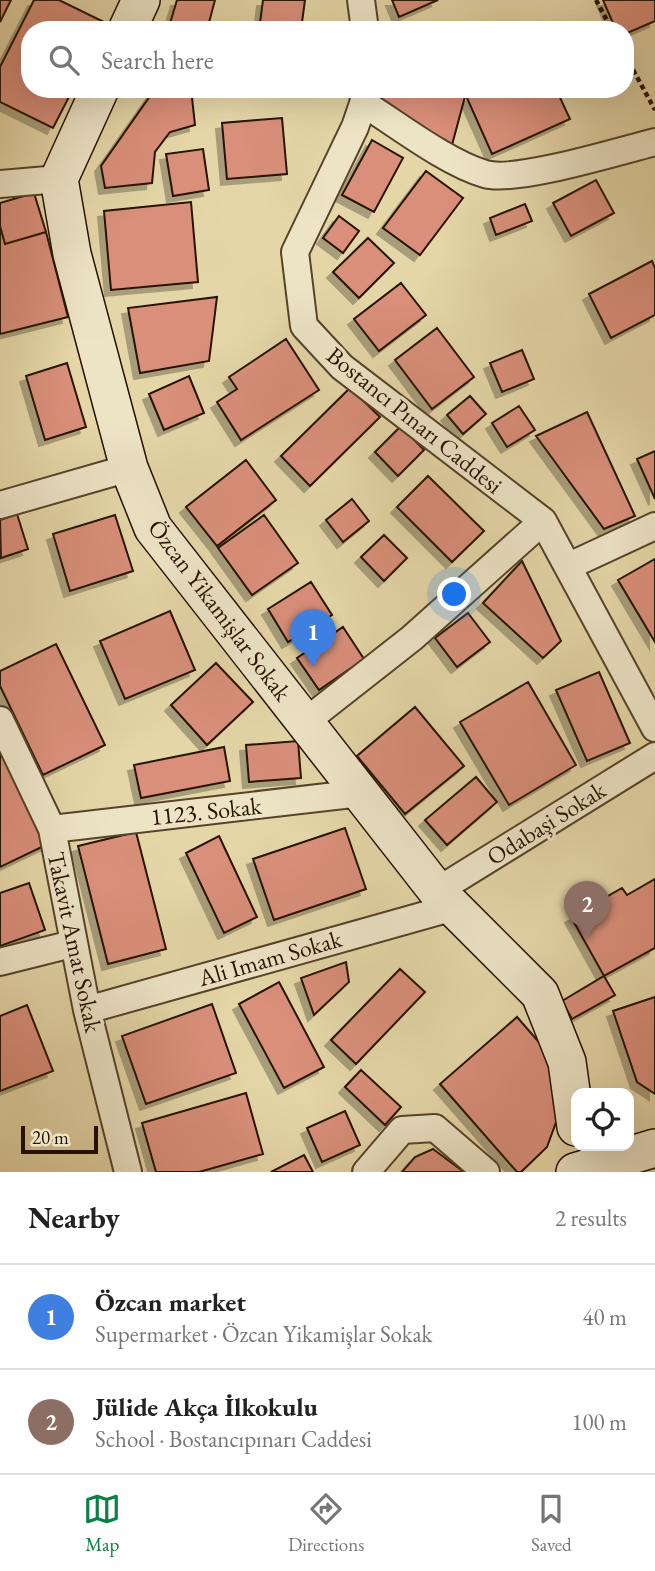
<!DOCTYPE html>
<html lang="en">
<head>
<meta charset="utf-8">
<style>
	body { margin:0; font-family:"EB Garamond",serif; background:#f2f2f2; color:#222 }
	.controls { position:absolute; right:21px; bottom:21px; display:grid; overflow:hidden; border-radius:14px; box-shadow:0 7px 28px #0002 }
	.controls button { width:63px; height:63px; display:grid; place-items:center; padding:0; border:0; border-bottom:2px solid #e0e0e0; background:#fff; color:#222; font:35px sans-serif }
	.scale { position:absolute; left:21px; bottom:18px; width:77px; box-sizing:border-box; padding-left:7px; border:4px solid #271200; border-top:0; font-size:19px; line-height:24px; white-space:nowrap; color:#271200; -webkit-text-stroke:5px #ede4c6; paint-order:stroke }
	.you { position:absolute; left:455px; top:595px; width:24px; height:24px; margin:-18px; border:5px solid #fff; border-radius:50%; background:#1a73e8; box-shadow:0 0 0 10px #1a73e833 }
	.badge { display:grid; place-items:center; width:46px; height:46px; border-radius:50%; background:#0b8043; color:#fff; font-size:23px; font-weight:700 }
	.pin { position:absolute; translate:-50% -58px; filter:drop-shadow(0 2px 4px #0008) }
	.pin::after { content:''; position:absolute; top:37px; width:24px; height:21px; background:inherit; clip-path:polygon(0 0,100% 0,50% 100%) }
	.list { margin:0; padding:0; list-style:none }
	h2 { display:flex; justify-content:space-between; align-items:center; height:91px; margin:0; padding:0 28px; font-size:30px }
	h2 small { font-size:23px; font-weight:400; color:#767676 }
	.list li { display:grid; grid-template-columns:46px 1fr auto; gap:21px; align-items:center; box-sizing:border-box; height:105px; padding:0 28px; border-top:2px solid #e0e0e0 }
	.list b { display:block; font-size:26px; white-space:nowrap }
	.list p { margin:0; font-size:23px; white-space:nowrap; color:#767676 }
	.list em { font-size:23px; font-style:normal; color:#767676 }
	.icon { flex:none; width:38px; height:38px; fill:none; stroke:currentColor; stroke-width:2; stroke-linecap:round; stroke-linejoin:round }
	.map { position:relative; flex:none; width:655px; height:1172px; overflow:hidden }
	.search { position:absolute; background:#fff; box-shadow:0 7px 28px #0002; left:21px; right:21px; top:21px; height:77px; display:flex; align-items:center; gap:18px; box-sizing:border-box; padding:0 24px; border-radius:28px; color:#767676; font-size:26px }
	.sheet { height:301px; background:#fff }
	nav { display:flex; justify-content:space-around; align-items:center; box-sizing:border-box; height:98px; border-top:2px solid #e0e0e0; background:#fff; font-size:19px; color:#767676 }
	nav a { display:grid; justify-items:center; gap:4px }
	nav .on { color:#0b8043 }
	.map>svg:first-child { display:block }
</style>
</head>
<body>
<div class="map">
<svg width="655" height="1172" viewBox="0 0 655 1172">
	<defs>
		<filter id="shadow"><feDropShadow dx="-6" dy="6" stdDeviation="0" flood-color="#0004"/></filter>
	</defs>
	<rect width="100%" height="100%" fill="#e4d6a7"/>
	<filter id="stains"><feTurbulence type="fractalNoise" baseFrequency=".00286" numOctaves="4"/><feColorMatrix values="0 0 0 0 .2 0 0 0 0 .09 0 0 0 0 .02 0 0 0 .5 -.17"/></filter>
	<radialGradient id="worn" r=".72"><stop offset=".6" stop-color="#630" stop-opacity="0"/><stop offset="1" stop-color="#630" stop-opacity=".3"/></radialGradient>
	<path fill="#d98f7a" stroke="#271200" stroke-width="2" filter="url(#shadow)" d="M0 0H11L0 22Z
		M34 0H59L106 23 103 30H30V89H73L53 128 0 102V67Z
		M177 0H215L207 30H168Z
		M263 0H305L301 30H259Z
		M392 0H438L399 17Z
		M603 0H655V21L625 34V30H616Z
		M155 89H191L195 125 170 132 155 152 152 183 105 188 101 166Z
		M384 89H467L452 145 379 108Z
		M486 89H556L570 119 492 154 467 98Z
		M282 118 287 174 227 179 222 123Z
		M372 140 403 158 374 212 342 195Z
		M203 149 209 190 173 196 166 154Z
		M426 171 463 198 420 255 383 228Z
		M596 180 614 213 571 236 553 203Z
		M34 193 46 232 5 244 0 226V203Z
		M191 202 198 282 111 290 104 211Z
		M525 204 532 221 496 235 490 218Z
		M339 216 359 231 343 253 323 238Z
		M0 226 5 244 46 232 68 317 0 334Z
		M368 238 394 263 359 298 333 272Z
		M652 261 655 268V315L611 338 589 294Z
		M401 283 426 315 379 351 354 319Z
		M217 297 209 361 140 373 128 308Z
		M437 328 474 377 432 409 395 360Z
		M286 339 319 390 241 440 217 402 237 389 229 377Z
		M522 350 534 379 502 392 490 363Z
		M67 363 86 427 45 440 26 376Z
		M189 376 204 413 164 430 149 394Z
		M350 388 380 417 310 486 281 456Z
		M470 396 486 414 463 434 447 415Z
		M519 406 535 430 507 447 492 423Z
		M587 412 635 516 604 529 536 436Z
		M401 426 424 450 398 476 375 452Z
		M655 451V499L637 459Z
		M246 460 276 500 217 546 186 507Z
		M428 476 484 531 452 562 397 507Z
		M352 499 369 521 343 542 326 520Z
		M17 514 28 549 1 558 0 520Z
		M115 515 133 571 70 591 53 534Z
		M264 515 298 563 252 595 218 548Z
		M384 535 407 558 384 581 361 557Z
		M655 559V642L618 580Z
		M522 561 561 641 543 658 483 603Z
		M311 582 332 615 288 642 268 609Z
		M170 611 195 670 125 699 100 641Z
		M468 613 490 642 457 667 435 638Z
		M343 627 364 659 319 690 297 658Z
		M56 644 105 745 43 775 0 686V671Z
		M216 663 253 702 207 745 171 705Z
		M599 672 630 743 587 761 556 690Z
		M528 682 576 765 509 805 460 722Z
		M415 707 464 766 405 814 357 756Z
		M298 741 301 778 249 782 246 745Z
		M224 747 230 781 141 798 134 765Z
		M0 751 48 844 0 867Z
		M476 777 497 802 447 845 425 820Z
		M345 828 366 889 274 920 253 859Z
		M136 832 166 949 108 964 78 846Z
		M219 836 257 917 224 933 186 853Z
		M655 879V948L604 976 571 917 622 888 627 895Z
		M29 883 45 930 0 946V893Z
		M346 962 349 982 314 1015 301 978Z
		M400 969 425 992 356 1064 331 1040Z
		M604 976 615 995 572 1019 562 1001Z
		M279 982 324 1067 284 1088 239 1004Z
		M655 997V1094L637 1082 613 1011Z
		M212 1004 236 1073 146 1104 122 1036Z
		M27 1005 53 1071 0 1091V1016Z
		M517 1017 551 1056 562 1106 547 1147 521 1172H517L440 1084Z
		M361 1070 401 1107 385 1125 345 1087Z
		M246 1093 263 1154 199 1172H156L142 1123Z
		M345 1111 360 1145 322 1162 307 1128Z
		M433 1149 464 1172H402L415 1157Z
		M304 1155 313 1172H271Z"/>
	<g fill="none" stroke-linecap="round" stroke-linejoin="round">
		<defs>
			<path id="street" d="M361 0 365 30
				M368 89 355 127 295 252 304 326 342 367 543 521 655 728
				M363 103C398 125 447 163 485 174 516 183 619 151 655 142
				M0 184 59 179
				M0 505 129 468
				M569 566 655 526
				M0 720 52 829 87 1010 128 1172
				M305 722 412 638 543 521
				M52 829 361 793
				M437 891 655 756
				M0 962 72 944
				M87 1010 454 907
				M366 1172 402 1130 435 1128 486 1172"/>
			<path id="secondary" d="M127 30 141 0
				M100 89 59 179 72 254 129 468 153 528 437 891 540 994 567 1062 576 1127
				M575 1172 655 1148"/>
		</defs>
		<use href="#street" stroke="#56432a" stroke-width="30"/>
		<use href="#secondary" stroke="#271200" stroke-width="40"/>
		<path stroke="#271200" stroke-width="4.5" stroke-dasharray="5 3.5" stroke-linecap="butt" d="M596 0 612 30
			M625 55 655 110"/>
		<use href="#street" stroke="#ede4c6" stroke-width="26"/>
		<use href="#secondary" stroke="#ede4c6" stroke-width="37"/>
	</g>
	<g text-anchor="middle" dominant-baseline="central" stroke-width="7" stroke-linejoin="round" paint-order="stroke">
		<g font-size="24" fill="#271200" stroke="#ede4c6">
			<text transform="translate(415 420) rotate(39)">Bostancı Pınarı Caddesi</text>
			<text transform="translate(220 610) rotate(53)">Özcan Yikamişlar Sokak</text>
			<text transform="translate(206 811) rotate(-6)">1123. Sokak</text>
			<text transform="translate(546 823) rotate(-32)">Odabaşi Sokak</text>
			<text transform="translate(75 942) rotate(78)">Takavit Amat Sokak</text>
			<text transform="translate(270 958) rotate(-16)">Ali Imam Sokak</text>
		</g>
	</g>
	<rect width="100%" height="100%" filter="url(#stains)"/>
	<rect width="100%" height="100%" fill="url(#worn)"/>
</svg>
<div class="controls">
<button><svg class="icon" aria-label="locate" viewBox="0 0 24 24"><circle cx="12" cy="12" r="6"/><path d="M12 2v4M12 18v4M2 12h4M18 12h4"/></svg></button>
</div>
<div class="scale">20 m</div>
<div class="you"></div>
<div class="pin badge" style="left:313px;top:667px;background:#3f7fe0">1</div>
<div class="pin badge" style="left:587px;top:939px;background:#8d6e63">2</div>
<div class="search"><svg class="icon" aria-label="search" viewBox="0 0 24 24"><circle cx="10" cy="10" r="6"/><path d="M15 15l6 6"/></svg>Search here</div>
</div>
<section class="sheet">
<h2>Nearby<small>2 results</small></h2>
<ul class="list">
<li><span class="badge" style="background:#3f7fe0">1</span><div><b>Özcan market</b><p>Supermarket · Özcan Yikamişlar Sokak</p></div><em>40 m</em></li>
<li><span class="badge" style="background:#8d6e63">2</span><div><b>Jülide Akça İlkokulu</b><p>School · Bostancıpınarı Caddesi</p></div><em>100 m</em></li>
</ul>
</section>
<nav>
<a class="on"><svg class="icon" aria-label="map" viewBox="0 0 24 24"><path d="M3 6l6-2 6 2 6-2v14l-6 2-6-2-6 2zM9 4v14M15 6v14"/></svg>Map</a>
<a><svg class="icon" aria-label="directions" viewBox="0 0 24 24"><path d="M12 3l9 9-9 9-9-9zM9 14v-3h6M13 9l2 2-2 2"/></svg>Directions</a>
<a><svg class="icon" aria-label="saved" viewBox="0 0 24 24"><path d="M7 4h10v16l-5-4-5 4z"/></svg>Saved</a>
</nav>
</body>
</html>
